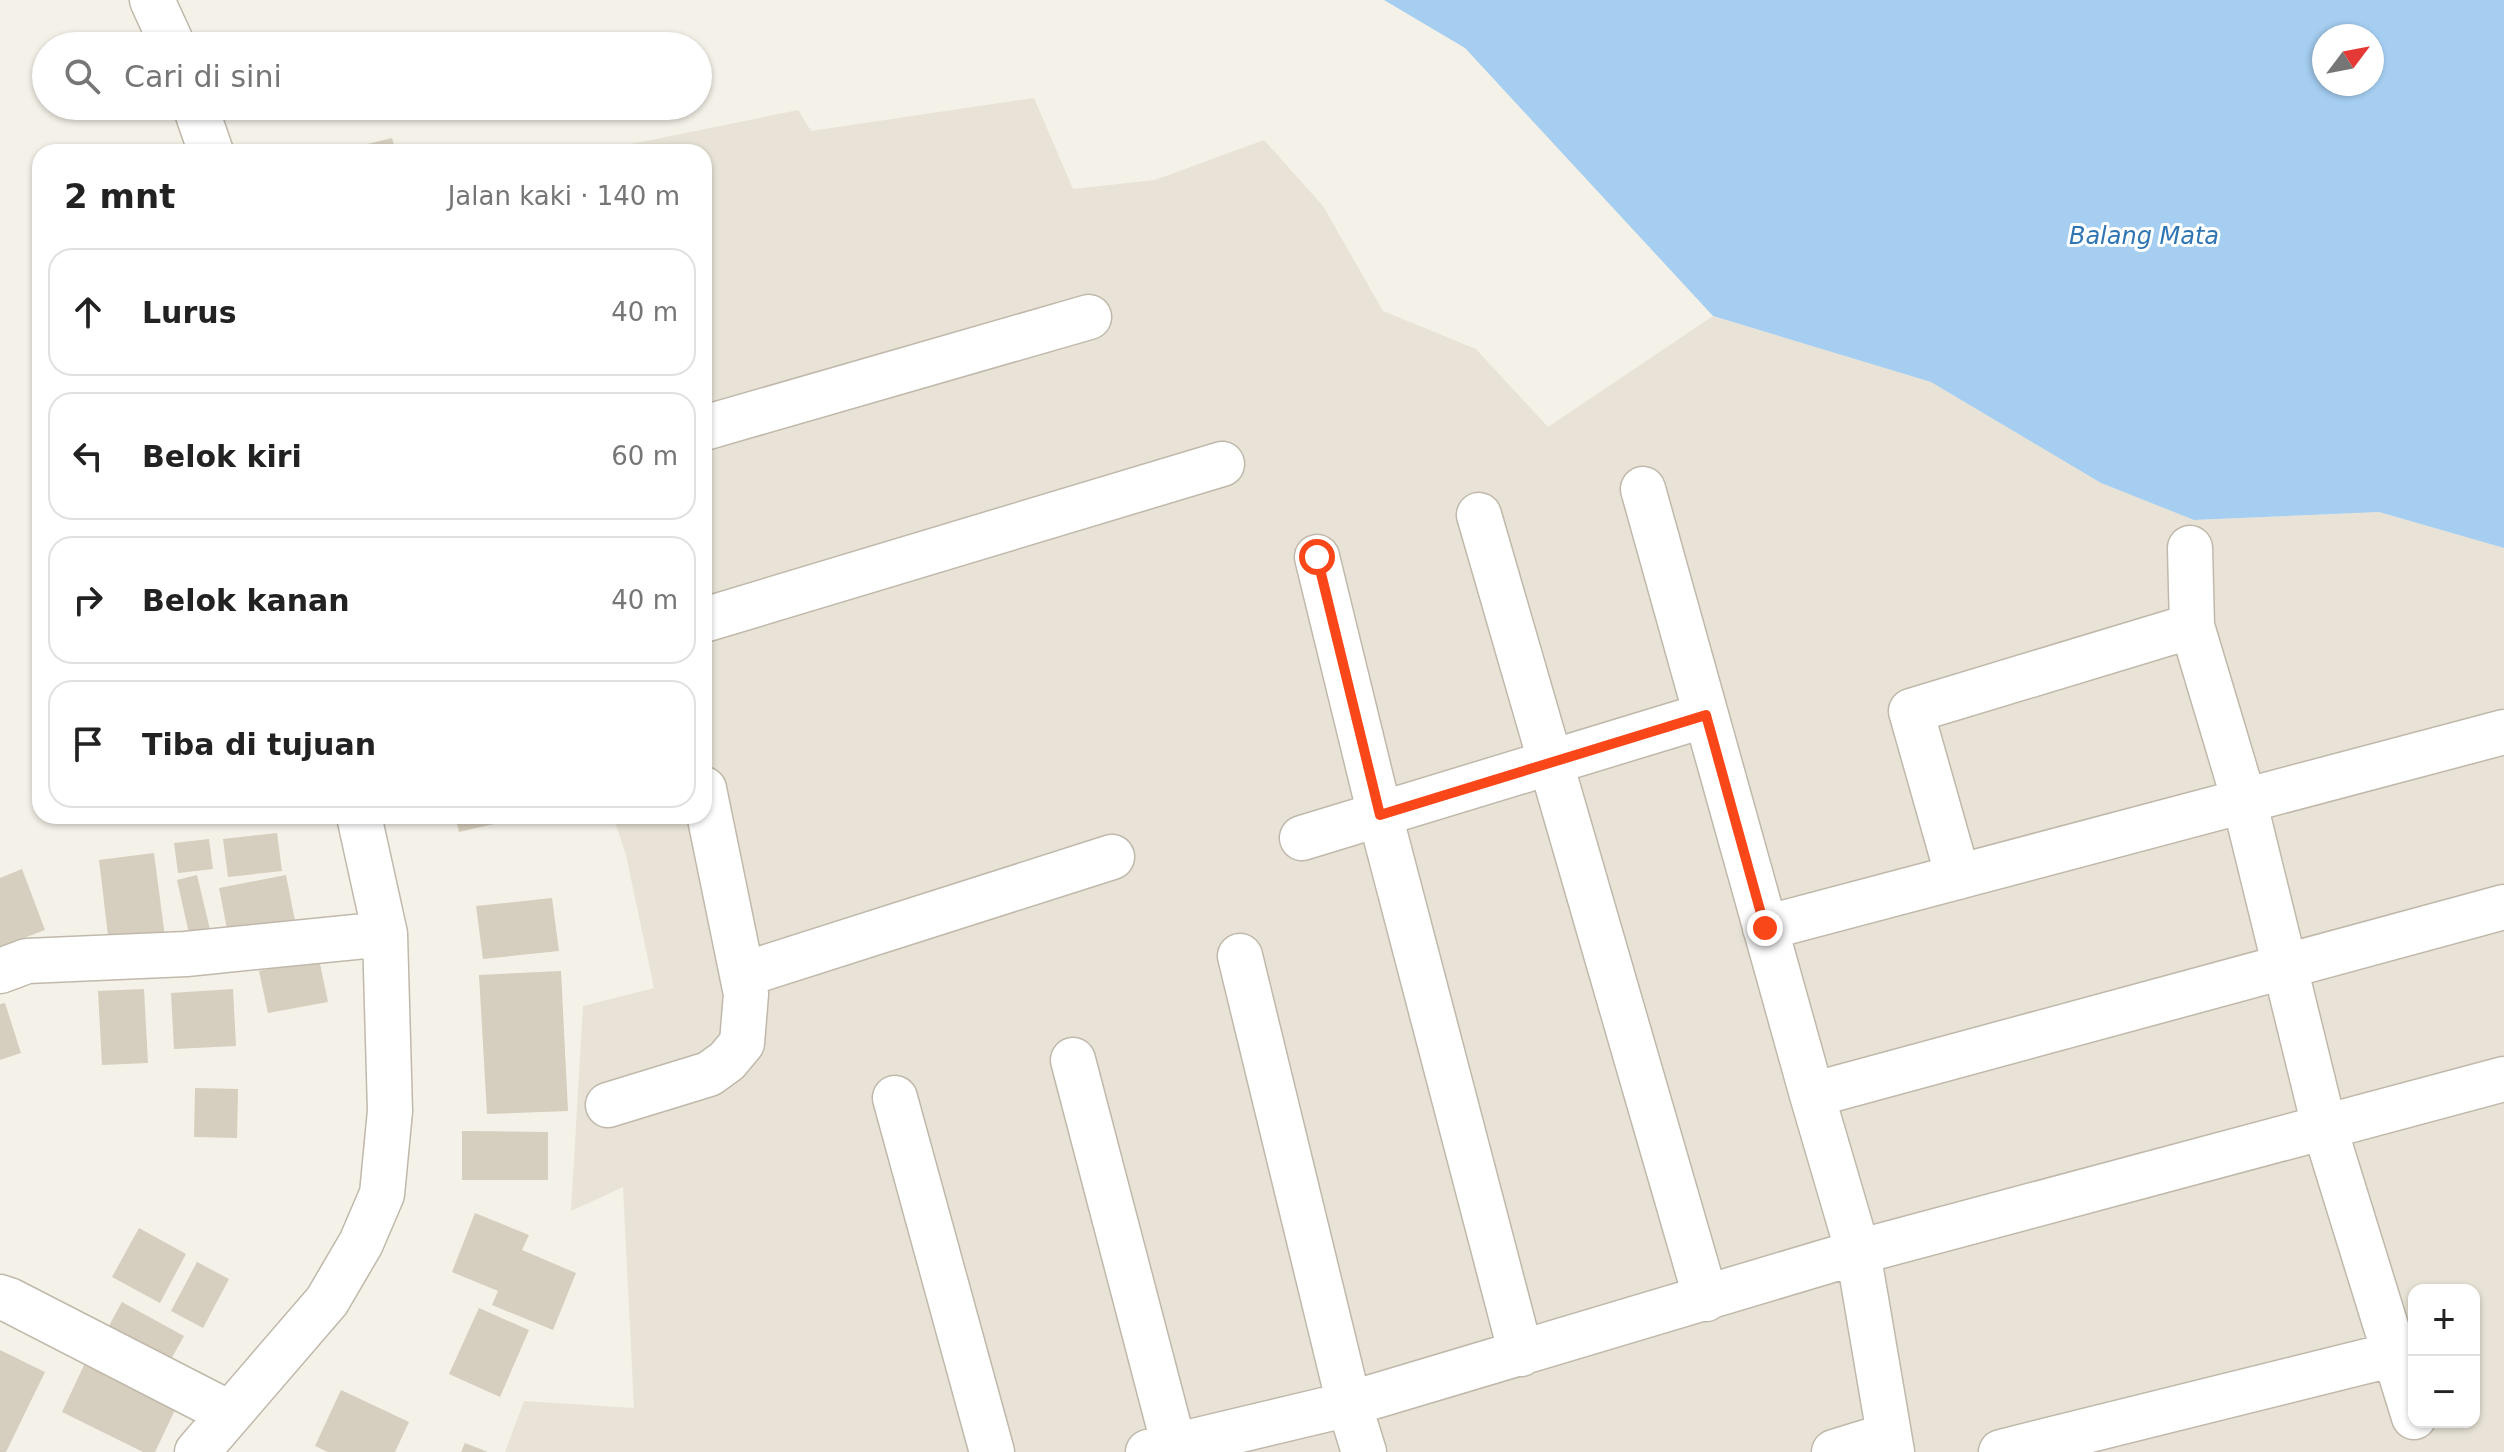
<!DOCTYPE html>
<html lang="id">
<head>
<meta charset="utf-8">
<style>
	body { margin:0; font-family:"DejaVu Sans",sans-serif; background:#f2f2f2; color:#222 }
	.controls { position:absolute; right:24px; bottom:24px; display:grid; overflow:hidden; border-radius:16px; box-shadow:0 2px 6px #0004 }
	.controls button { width:72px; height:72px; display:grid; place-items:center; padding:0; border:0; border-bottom:2px solid #e0e0e0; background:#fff; color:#222; font:40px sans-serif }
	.compass { position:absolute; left:2312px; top:24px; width:72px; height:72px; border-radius:50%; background:#fff; box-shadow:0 2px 6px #0004; rotate:58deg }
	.stop { position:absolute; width:24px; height:24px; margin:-18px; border:6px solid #fa4719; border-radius:50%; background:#fff }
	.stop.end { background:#fa4719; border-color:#fff; box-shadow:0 2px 8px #0008 }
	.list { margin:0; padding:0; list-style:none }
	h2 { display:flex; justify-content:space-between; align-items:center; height:104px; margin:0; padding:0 32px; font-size:34px }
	h2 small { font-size:26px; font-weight:400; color:#767676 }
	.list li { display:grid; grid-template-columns:52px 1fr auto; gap:24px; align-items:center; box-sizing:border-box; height:128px; margin:0 16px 16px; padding:0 16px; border:2px solid #e0e0e0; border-radius:24px }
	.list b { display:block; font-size:30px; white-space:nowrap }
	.list em { font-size:26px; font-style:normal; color:#767676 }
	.icon { flex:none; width:44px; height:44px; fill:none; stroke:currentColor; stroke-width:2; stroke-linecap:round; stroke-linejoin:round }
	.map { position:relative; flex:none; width:2504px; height:1452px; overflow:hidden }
	.search { position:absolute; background:#fff; box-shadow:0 2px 6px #0004; left:32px; top:32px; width:680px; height:88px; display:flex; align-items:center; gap:20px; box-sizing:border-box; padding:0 28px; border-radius:44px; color:#767676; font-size:30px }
	.panel { position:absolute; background:#fff; box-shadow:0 2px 6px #0004; left:32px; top:144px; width:680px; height:680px; border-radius:24px }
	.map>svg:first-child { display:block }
</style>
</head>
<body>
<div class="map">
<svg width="2504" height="1452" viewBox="0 0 2504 1452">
	<rect width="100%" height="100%" fill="#f4f1e8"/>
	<path fill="#e8e3d6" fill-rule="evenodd" d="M1034 98 1073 189 1155 180 1264 140 1323 206 1383 311 1476 349 1548 427 1713 316 1931 382 2101 483 2194 520 2379 512 2504 548V1452H505L524 1401 634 1408 623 1187 571 1211 583 1006 654 988 626 855 613 816H704V152H592L798 110 811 131ZM2414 1290H2474V1422H2414Z"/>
	<path fill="#a5cef1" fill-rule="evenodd" d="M1384 0H2504V548L2379 512 2194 520 2101 483 1931 382 1713 316 1465 48ZM2324 36H2372V84H2324Z"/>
	<path fill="#d6cebe" d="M392 138 396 152H339V151Z
		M455 816H524V817L459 832Z
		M277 833 282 871 228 877 223 839Z
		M209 839 213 869 178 873 174 843Z
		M154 853 165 937 109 944 99 860Z
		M22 869 45 930 0 947V878Z
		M197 875 213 942 192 947 177 880Z
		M286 875 295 921 228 934 219 888Z
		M552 898 559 951 483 959 476 906Z
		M319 959 328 1002 268 1013 259 971Z
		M561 971 568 1111 487 1114 479 975Z
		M144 989 148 1063 102 1065 98 991Z
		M233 989 236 1046 174 1049 171 993Z
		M5 1003 21 1053 0 1060V1004Z
		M195 1088 238 1089 237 1138 194 1137Z
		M462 1131 548 1132V1180H462Z
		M475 1213 529 1235 522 1250 576 1273 553 1330 492 1305 498 1291 452 1272Z
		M139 1228 186 1254 160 1303 112 1277Z
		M197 1262 229 1279 203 1328 171 1311Z
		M122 1302 184 1336 156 1386 95 1351Z
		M479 1308 529 1330 500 1397 449 1374Z
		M0 1350 45 1372 6 1452H0Z
		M85 1363 176 1408 155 1452H143L62 1412Z
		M341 1390 409 1422 395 1452H328L315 1446Z
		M465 1443 488 1452H461Z"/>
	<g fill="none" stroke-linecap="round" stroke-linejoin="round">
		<defs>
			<path id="minor" d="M152 0 173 46
				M195 106 211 152
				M704 428 1089 317
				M1479 515 1706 1299
				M2190 548 2192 626 2244 800 2324 1126 2414 1417
				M1317 557 1380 815 1521 1354
				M704 620 1222 464
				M1302 838 1706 715
				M1958 877 1911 711 2192 626
				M1765 928 2504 732
				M1240 956 1349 1404 1364 1452
				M0 971 27 961 186 954 385 934
				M742 975 1112 857
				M1073 1060 1174 1446
				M1812 1095 2504 907
				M895 1098 992 1452
				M608 1105 709 1074 727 1061 742 1043 746 994 704 789
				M0 1297 9 1300 229 1413
				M197 1452 327 1301 361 1243 382 1194 390 1111 385 934 359 816
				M1148 1452 1349 1404 1858 1252 1812 1095 1643 489
				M1834 1452 1889 1435
				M1892 1452 1858 1252 2504 1079
				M2001 1452 2395 1354"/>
		</defs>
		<use href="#minor" stroke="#c0b9ab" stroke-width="47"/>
		<use href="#minor" stroke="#fff" stroke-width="44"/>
	</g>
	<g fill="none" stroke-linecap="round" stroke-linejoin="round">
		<path stroke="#fa4719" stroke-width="10" d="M1317 557 1380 815 1706 715 1765 928"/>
	</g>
	<g text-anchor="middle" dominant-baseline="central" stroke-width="6" stroke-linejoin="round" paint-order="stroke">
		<g font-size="24" font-style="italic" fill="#2f75b4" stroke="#fff">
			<text x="2144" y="236">Balang Mata</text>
		</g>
	</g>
</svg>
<div class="controls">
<button>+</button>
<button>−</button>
</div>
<svg class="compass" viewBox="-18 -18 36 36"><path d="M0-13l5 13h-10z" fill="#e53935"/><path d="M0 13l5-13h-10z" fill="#767676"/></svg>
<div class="stop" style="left:1317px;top:557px"></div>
<div class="stop end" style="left:1765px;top:928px"></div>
<div class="search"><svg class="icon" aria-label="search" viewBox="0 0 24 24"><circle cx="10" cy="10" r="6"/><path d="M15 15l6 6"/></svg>Cari di sini</div>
<section class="panel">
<h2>2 mnt<small>Jalan kaki · 140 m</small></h2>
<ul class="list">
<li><svg class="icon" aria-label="ahead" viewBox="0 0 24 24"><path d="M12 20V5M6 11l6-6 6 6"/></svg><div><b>Lurus</b></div><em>40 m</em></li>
<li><svg class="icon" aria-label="left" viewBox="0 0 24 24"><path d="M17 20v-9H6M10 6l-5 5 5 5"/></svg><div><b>Belok kiri</b></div><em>60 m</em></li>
<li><svg class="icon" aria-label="right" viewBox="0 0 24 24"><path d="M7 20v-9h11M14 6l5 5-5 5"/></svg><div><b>Belok kanan</b></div><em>40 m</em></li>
<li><svg class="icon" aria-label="arrive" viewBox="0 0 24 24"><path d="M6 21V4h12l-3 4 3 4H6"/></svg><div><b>Tiba di tujuan</b></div></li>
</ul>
</section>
</div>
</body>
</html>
